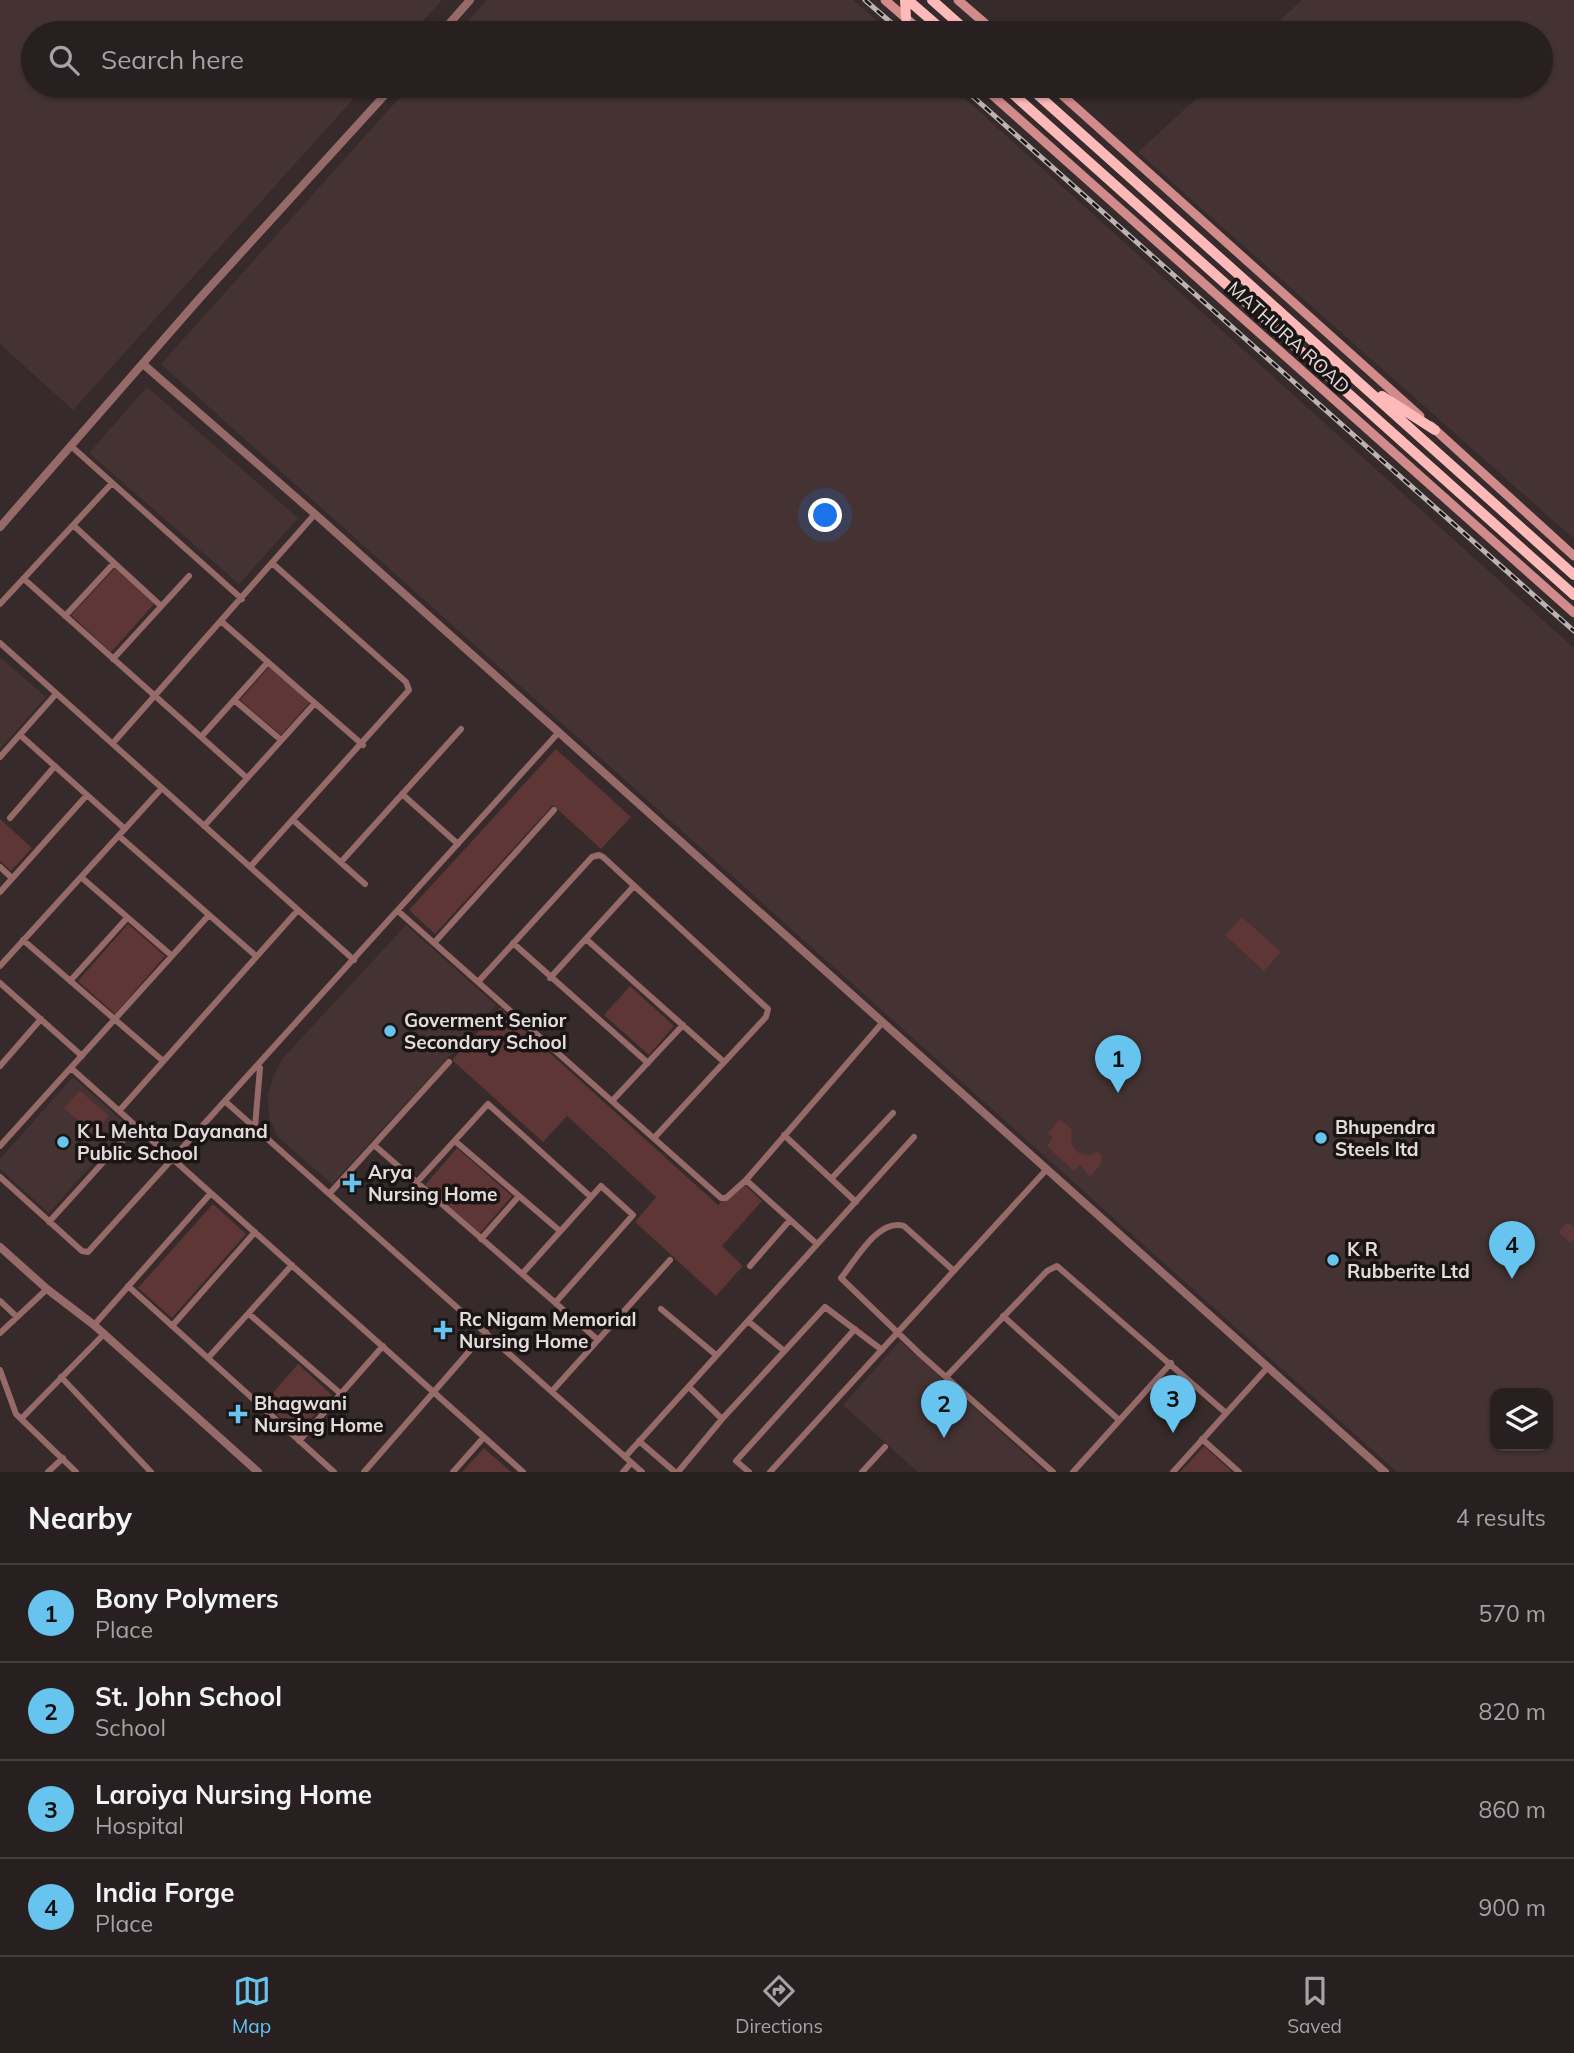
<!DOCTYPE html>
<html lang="en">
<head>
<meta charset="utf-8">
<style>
	body { margin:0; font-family:Mulish,sans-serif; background:#302829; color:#f1f3f6 }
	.controls { position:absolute; right:21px; bottom:21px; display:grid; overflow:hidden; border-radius:14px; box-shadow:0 2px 5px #0004 }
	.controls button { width:63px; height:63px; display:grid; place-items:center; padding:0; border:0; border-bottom:2px solid #443e3e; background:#282020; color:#f1f3f6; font:35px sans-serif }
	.you { position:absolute; left:826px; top:516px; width:24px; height:24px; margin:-18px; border:5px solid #fff; border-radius:50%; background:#1a73e8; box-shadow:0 0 0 10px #1a73e833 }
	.badge { display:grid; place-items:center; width:46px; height:46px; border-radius:50%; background:#67c4ef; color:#111; font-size:23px; font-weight:700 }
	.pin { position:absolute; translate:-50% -58px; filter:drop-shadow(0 2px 4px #0008) }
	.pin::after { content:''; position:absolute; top:37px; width:24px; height:21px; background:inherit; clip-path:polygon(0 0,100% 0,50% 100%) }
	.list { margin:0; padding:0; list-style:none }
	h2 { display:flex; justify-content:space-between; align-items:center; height:91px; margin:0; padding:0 28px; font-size:30px }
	h2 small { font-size:23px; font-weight:400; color:#a5a3a5 }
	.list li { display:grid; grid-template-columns:46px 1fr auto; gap:21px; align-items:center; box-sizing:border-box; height:98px; padding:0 28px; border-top:2px solid #443e3e }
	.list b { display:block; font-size:26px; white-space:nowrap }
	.list p { margin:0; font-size:23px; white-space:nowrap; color:#a5a3a5 }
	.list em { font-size:23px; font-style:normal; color:#a5a3a5 }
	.icon { flex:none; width:38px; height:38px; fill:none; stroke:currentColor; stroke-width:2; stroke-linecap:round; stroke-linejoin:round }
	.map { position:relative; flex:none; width:1574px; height:1472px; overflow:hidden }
	.search { position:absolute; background:#282020; box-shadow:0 2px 5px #0004; left:21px; right:21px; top:21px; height:77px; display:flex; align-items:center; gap:18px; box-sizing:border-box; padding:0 24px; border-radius:38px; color:#a5a3a5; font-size:26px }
	.sheet { height:483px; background:#282020 }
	nav { display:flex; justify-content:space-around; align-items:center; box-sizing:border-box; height:98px; border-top:2px solid #443e3e; background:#282020; font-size:19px; color:#a5a3a5 }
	nav a { display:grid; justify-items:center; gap:4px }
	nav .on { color:#67c4ef }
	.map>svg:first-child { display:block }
</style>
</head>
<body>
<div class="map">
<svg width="1574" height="1472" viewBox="0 0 1574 1472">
	<rect width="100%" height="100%" fill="#362a2a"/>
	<path fill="#453333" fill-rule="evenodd" d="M0 0H442L412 33H33V86H365L73 410 0 344Z
		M487 0H853L891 33H457Z
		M1302 0H1574V539L1138 152 1210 86H1541V33H1266Z
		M410 86H951L1574 648V1472H1397L161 364ZM1495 1393H1548V1446H1495Z
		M147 387 298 518 239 584 89 453Z
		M0 657 46 697 0 749Z
		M406 925 496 1005 332 1184 277 1136 269 1117 268 1095 273 1077 283 1058Z
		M73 1077 127 1125 49 1213 0 1169V1159Z
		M900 1341 1045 1472H918L843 1405Z"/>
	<path fill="#5d3635" d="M115 568 154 604 111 652 71 615Z
		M269 667 310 702 281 735 240 700Z
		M556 749 631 817 601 849 553 805 435 934 409 910Z
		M0 819 32 848 11 871 0 861Z
		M1242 917 1281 952 1264 971 1225 935Z
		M128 924 165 956 115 1014 78 981Z
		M630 986 674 1026 649 1055 604 1015Z
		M500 1008 718 1205 741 1181 762 1201 722 1246 743 1266 716 1296 635 1222 656 1197 567 1116 543 1142 452 1060Z
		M80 1091 109 1116 93 1134 64 1108Z
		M1060 1119 1072 1130C1068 1148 1079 1161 1098 1152L1102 1156 1101 1164 1090 1177 1080 1165 1074 1171 1047 1146 1053 1138 1048 1133Z
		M457 1148 512 1196 480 1233 425 1185Z
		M213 1204 246 1234 172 1318 138 1288Z
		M1568 1222 1574 1228V1239L1571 1243 1558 1232Z
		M298 1364 332 1395 298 1433 264 1403Z
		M1204 1446 1232 1472H1180Z
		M484 1448 511 1472H462Z"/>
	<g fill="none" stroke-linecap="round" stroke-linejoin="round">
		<path stroke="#966a69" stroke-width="6" d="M71 446 242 599
			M73 525 161 606
			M24 579 247 778
			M0 604 112 483
			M65 616 114 563
			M222 622 363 745
			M0 643 354 960
			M113 659 189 576
			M234 700 281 740
			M20 735 125 829
			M201 737 268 662
			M113 743 315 514
			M0 757 56 694
			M402 794 458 844
			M10 818 55 766
			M293 820 365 884
			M204 826 315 703
			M119 836 256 956
			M341 862 461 729
			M0 867 12 878
			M250 867 409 690 406 682 272 563
			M81 877 172 956
			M0 892 87 795
			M398 911 721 1198H726L746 1180 883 1022
			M586 939 724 1062
			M23 940 163 1061
			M434 943 554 810
			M513 943 648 1063
			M0 966 162 788
			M550 978 634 886
			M70 981 127 918
			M478 982 592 857 599 855 603 857 768 1009 766 1017 654 1138
			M0 983 82 1056
			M0 1066 41 1019
			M71 1068 523 1472
			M612 1101 683 1025
			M227 1103 642 1472
			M119 1111 298 910
			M255 1127 260 1068
			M784 1135 856 1202
			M455 1141 560 1231
			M374 1145 598 1340
			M0 1146 209 915
			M0 1177 82 1251 88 1252 559 732
			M831 1179 893 1113
			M746 1180 817 1244
			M417 1182 488 1104 591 1197
			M330 1193 449 1062
			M49 1222 136 1126
			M481 1239 519 1196
			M750 1266 790 1220
			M954 1271 904 1226C878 1218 856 1260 841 1278L921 1355 1053 1472
			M522 1274 601 1186 633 1215 555 1303
			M128 1286 334 1472
			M0 1301 17 1317
			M661 1309 716 1355
			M249 1314 341 1394
			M1003 1316 1119 1420
			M748 1321 783 1350
			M94 1325 211 1193
			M172 1326 255 1232
			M0 1333 47 1289
			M208 1358 292 1265
			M0 1370 16 1414 76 1472
			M61 1377 151 1472
			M946 1377 1047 1271 1057 1266 1226 1413
			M689 1387 722 1419 825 1307 882 1350
			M553 1390 670 1260
			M21 1419 104 1334
			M1202 1439 1239 1472
			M299 1441 383 1346
			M639 1441 675 1472
			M625 1457 914 1137
			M48 1472 63 1458
			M364 1472 486 1332
			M453 1472 484 1437
			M623 1472 631 1463
			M678 1472 722 1419
			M749 1472 736 1461 855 1329
			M770 1472 1047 1169
			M862 1472 885 1447
			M1073 1472 1171 1363
			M1173 1472 1268 1367"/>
		<path stroke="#966a69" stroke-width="8" d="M441 33 470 0
			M143 364 315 514 1385 1472
			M0 527 199 299 393 86
			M0 1247 47 1289 94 1325 258 1472"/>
		<path stroke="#d18b8a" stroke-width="9" d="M885 0 923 33
			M958 0 996 33
			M982 86 1574 613
			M1052 86 1420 416
			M1431 426 1574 556"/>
		<path stroke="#febab9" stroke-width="10" d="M905 0 906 18
			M908 0 946 33
			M932 0 969 33
			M1004 86 1574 595
			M1028 86 1574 575
			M1382 396 1435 430"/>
		<defs>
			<path id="rail" d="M865 0 903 33
				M961 86 1574 631"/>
		</defs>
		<use href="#rail" stroke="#bcb3b3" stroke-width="5"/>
		<use href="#rail" stroke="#1a1414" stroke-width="2.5" stroke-dasharray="8" stroke-linecap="butt"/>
	</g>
	<g fill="#67c4ef" stroke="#1a1414" stroke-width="2.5">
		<circle cx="390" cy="1031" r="7"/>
		<circle cx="1321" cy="1138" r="7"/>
		<circle cx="63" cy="1142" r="7"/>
		<path d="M348.5 1172.5h7v7h7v7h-7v7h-7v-7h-7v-7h7z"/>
		<circle cx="1333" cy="1260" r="7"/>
		<path d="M439.5 1319.5h7v7h7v7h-7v7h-7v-7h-7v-7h7z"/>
		<path d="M234.5 1403.5h7v7h7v7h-7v7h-7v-7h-7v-7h7z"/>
	</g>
	<g text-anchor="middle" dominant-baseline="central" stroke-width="7" stroke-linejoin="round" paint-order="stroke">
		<g font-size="19" fill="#e3dcdb" stroke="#1a1414">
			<text transform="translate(1289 337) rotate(42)">MATHURA ROAD</text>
		</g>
		<g font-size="19" font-weight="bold" fill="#e3dcdb" stroke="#1a1414" text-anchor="start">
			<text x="404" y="1020">Goverment Senior<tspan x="404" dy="22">Secondary School</tspan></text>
			<text x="1335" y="1127">Bhupendra<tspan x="1335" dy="22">Steels ltd</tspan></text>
			<text x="77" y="1131">K L Mehta Dayanand<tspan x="77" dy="22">Public School</tspan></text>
			<text x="368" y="1172">Arya<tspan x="368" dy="22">Nursing Home</tspan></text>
			<text x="1347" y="1249">K R<tspan x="1347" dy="22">Rubberite Ltd</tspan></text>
			<text x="459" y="1319">Rc Nigam Memorial<tspan x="459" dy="22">Nursing Home</tspan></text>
			<text x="254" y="1403">Bhagwani<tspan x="254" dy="22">Nursing Home</tspan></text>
		</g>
	</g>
</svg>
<div class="controls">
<button><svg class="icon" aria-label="layers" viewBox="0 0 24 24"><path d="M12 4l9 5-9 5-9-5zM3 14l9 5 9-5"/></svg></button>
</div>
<div class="you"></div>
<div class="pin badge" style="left:1118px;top:1093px">1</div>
<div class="pin badge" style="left:944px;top:1438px">2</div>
<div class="pin badge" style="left:1173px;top:1433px">3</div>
<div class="pin badge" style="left:1512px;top:1279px">4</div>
<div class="search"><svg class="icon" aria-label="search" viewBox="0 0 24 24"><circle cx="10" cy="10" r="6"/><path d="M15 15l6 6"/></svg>Search here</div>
</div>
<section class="sheet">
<h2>Nearby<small>4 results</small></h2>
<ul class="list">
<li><span class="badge">1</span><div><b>Bony Polymers</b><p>Place</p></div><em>570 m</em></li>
<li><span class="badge">2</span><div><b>St. John School</b><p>School</p></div><em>820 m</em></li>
<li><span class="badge">3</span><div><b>Laroiya Nursing Home</b><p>Hospital</p></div><em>860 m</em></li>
<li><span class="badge">4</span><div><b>India Forge</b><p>Place</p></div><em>900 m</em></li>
</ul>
</section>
<nav>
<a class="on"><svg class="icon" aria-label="map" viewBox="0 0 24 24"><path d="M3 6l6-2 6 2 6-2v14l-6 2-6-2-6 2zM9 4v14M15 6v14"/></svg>Map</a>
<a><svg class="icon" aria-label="directions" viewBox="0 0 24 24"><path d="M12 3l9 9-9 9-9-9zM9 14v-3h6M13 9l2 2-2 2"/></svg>Directions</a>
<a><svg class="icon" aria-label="saved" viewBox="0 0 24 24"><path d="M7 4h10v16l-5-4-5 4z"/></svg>Saved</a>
</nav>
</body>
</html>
